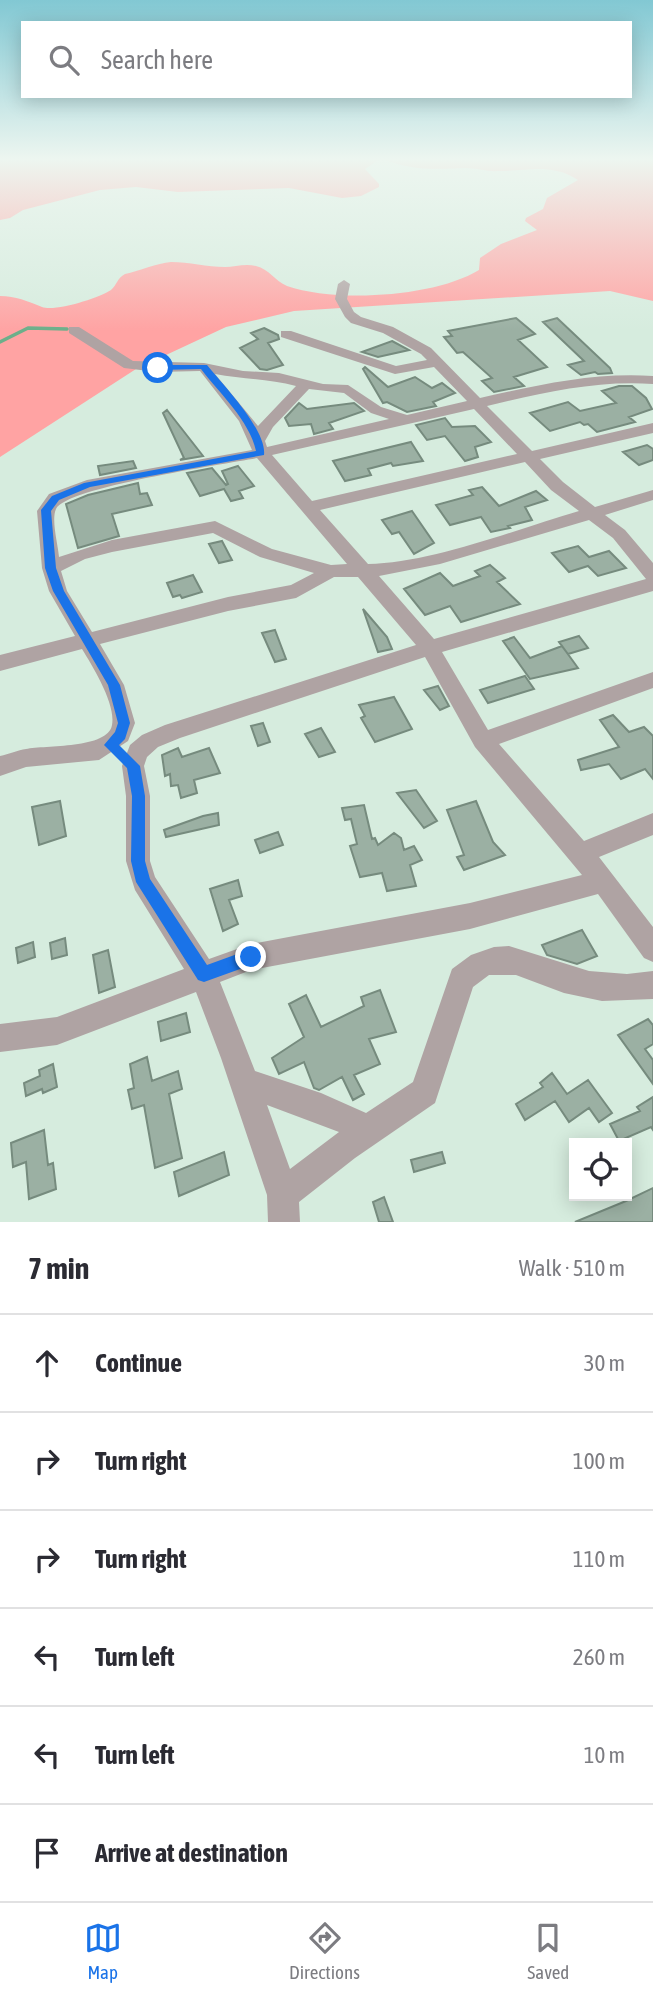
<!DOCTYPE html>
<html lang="en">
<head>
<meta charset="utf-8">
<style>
	body { margin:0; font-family:"Asap Condensed",sans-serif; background:#f7f7f7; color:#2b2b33 }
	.controls { position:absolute; right:21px; bottom:21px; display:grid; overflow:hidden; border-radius:0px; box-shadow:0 4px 18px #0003 }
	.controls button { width:63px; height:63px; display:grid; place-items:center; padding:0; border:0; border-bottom:2px solid #e1e1e2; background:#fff; color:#2b2b33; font:35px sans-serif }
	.stop { position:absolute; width:21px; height:21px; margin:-16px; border:5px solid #1a73e8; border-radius:50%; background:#fff }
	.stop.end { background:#1a73e8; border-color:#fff; box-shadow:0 2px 7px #0008 }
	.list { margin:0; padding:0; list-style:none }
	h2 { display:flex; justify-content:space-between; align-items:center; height:91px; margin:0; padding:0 28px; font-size:30px }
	h2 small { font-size:23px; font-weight:400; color:#7c7c81 }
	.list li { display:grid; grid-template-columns:46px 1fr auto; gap:21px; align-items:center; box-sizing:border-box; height:98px; padding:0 28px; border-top:2px solid #e1e1e2 }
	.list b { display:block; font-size:26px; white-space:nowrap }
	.list em { font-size:23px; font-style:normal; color:#7c7c81 }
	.icon { flex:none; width:38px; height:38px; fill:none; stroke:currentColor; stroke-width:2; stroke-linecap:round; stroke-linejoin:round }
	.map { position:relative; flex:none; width:653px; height:1222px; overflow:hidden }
	.search { position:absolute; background:#fff; box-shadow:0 4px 18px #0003; left:21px; right:21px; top:21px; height:77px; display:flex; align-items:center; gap:18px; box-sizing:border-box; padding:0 24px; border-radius:0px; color:#7c7c81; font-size:26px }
	.sheet { height:679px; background:#fff }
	nav { display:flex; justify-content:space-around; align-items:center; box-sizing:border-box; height:98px; border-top:2px solid #e1e1e2; background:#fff; font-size:19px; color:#7c7c81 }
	nav a { display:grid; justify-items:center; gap:4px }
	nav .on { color:#1a73e8 }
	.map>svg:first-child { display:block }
</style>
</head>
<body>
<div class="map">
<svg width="653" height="1222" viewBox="0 0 653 1222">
	<rect width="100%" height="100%" fill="#d6ecde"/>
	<path fill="#ffa3a3" d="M0 160H378L365 169 379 184V187L361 196 342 198 289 188 178 192 136 187 100 190 23 210 10 218 0 220Z
		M385 160H653V301L610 291 294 311 226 327 136 369 0 457V296C16 296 27 301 42 307 55 312 99 298 111 290 117 285 117 278 125 274 139 271 157 263 171 262 189 262 207 267 225 267 235 267 245 263 256 266 269 269 275 281 287 286 336 303 435 297 479 270L480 258 501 244 537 230 525 221 526 218 543 209 547 198 578 180C552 163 527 171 499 171 488 172 477 168 466 168 434 169 416 171 385 160Z"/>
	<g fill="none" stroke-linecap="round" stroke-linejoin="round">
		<path stroke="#6daf8a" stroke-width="3.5" d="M0 342 28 328 67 329"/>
	</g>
	<path fill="#9bb0a3" stroke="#768b7e" stroke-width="2" d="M516 318 535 334 518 340 547 367 514 377 524 386 494 392 482 381 492 378 463 352 457 353 444 337 452 336 448 331Z
		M557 318 610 368 612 373 598 374 595 372 581 375 568 365 584 361 543 322Z
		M264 328 278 335 279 339 268 343 283 365 267 370 260 369 240 348 258 339 251 333Z
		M392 341 409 350 378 357 362 352Z
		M365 367 388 387 415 377 432 388 442 383 455 393 433 402 436 406 407 412 387 402 383 403 363 369Z
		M619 386H632L646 398 652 409 629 417 635 422 597 432 588 424 584 425 580 422 550 431 530 413 568 402 580 411 616 403 602 391Z
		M299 403 307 409 354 403 364 411 329 423 333 429 314 434 311 424 289 426 285 418Z
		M167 410 203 456 180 460 184 458 163 413Z
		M445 418 452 427 475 426 491 442 475 447 478 457 465 461 445 436 427 440 416 425Z
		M411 442 423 461 393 466 391 463 368 469 371 475 345 481 333 461Z
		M647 445 653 449V460L639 465 623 452Z
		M133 461 136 468 100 475 98 466Z
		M238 466 254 486 239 491 243 498 231 501 224 489 200 496 187 473 212 468 226 485 228 484 222 471Z
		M138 483 140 494 147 493 152 505 112 514 119 536 78 548 66 504 88 495Z
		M482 487 499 506 536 491 547 500 525 507 532 520 508 526 510 528 491 532 481 517 450 525 436 505 473 495 469 490Z
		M412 511 434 543 414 554 399 532 392 534 382 520Z
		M222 541 232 560 219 563 209 544Z
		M578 546 589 557 609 551 626 568 598 576 588 566 569 572 552 553Z
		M490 565 505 578 497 582 520 604 461 622 450 606 425 615 404 589 440 573 453 586 480 576 475 571Z
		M193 575 202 592 182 598 180 595 173 597 167 583Z
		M363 609 387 637 392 649 378 652Z
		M275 630 286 659 275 662 262 633Z
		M579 636 588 648 568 654 559 642Z
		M514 637 530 658 562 646 578 668 530 679 503 641Z
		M525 676 534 689 488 703 480 690Z
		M438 686 449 706 440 710 424 690Z
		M394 697 412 729 375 742 361 718 365 716 359 705Z
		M613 715 629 732 644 727 653 736V779L645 769 621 779 609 764 581 770 578 760 619 747 600 720Z
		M263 723 270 742 258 746 251 726Z
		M321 728 335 752 319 757 305 734Z
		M178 748 182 757 209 748 220 773 194 780 197 793 181 798 178 785 171 786 170 774 165 776 162 755Z
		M416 790 437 821 424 828 397 793Z
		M60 801 66 836 39 845 32 807Z
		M476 801 493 842 505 855 464 870 457 857 464 855 447 810Z
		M364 805 372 839 375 838 378 845 394 833 401 838 404 850 414 846 422 860 410 865 416 886 387 891 382 873 360 877 350 846 357 844 351 819 345 820 342 808Z
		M218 813 219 825 166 837 164 830 203 816Z
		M278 832 283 845 260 853 255 840Z
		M238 880 242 896 229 900 238 924 223 931 210 889Z
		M582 930 597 956 577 964 547 955 542 945Z
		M65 938 67 955 52 959 50 943Z
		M33 942 35 957 18 963 16 948Z
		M108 950 115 987 99 993 93 955Z
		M380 990 396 1032 369 1039 380 1064 354 1075 364 1094 353 1100 342 1077 319 1090 314 1088 304 1062 279 1074 272 1058 304 1037 289 1004 306 995 321 1027 364 1006 361 997Z
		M186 1013 190 1032 161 1041 158 1022Z
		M648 1019 653 1025V1044L645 1049 653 1060V1084L618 1035Z
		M147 1057 152 1081 178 1071 182 1089 169 1094 182 1158 155 1168 144 1105 132 1109 128 1090 134 1088 130 1064Z
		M53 1064 57 1087 43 1093 42 1089 26 1096 24 1083 40 1076 39 1070Z
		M552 1073 567 1094 588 1080 612 1113 599 1122 589 1108 569 1122 555 1101 525 1120 516 1104 543 1087 540 1083Z
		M653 1097V1130L651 1127 619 1141 610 1124 640 1111 637 1107Z
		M44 1130 48 1165 53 1163 56 1189 29 1199 26 1162 13 1167 11 1143Z
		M224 1152 229 1175 179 1196 174 1172Z
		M442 1152 445 1163 414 1172 411 1160Z
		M653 1188V1222H575L626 1201Z
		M384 1197 393 1222H379L373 1202Z"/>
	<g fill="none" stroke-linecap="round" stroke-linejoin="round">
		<path fill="#afa3a3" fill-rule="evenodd" d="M344 280 350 284 347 299 354 312 361 317 393 327 431 348 480 398C538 385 594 372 653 376V384C596 380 542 393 487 406L532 451 653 423V433L540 459 563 482 595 507 653 490V500L605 515 625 530 653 563V591L442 652 488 730 653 672V688L499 744 584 841 653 813V835L599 857 653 927V962L644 958 598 894 470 929 251 970 220 982 255 1071 321 1093 366 1113 413 1082 452 969 471 955 494 947 509 946 589 971 627 974 653 971V999L602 1001 564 993 516 975H489L473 987 435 1103 355 1158 299 1202 300 1222H268L267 1195 221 1058 196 992 57 1045 0 1052V1024L57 1017 184 969 135 890 126 861V796L122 766 130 745 142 735 165 725 416 645 358 577H334L296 598 228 611 100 644 124 685 135 723 128 741 99 760 26 767 0 776V756C9 754 18 750 26 749 45 745 108 749 112 725 116 704 93 667 82 649L0 671V655L75 636 49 591 42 568 37 511 49 494 87 480 252 450 239 421 200 371 157 372 124 368 69 333V327H79L133 361 204 363 243 371 279 373 323 384 348 385 381 407 407 415 467 401 434 367 395 374 281 337V331H291L396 366 427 360 421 354 383 333 351 323 345 317 335 299 338 284ZM215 374C242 379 270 379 296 386L258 426ZM309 389 344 393 371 413 389 419 267 447 265 441 273 427ZM474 409 517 454 312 501 272 455ZM257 458 347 564 331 565 272 549 215 521 112 540 59 557C58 544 51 520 56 509 66 487 226 464 257 458ZM525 462 551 490 579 511C517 529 431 563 368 564L320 510ZM589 520 613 538 646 579 434 639 379 576 440 564ZM213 533 260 557 314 573 291 585 228 597 92 632 67 591 61 571 85 559 112 552ZM425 657 475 747 582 875 470 903 251 944 209 959 155 877 150 861V796L144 766 147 757 158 747 180 738ZM267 1105 339 1132 290 1169Z"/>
	</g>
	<linearGradient id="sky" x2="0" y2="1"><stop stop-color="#82c8d3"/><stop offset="0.48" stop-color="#edf6f0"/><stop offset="1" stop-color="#edf6f0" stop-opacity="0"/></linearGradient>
	<rect width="653" height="331" fill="url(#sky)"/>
	<path fill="#1a73e8" d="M207 365C223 385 267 430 264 455L90 487 59 500 51 511 56 568 64 591 120 685 130 723 125 739 119 745 140 766 145 796V861L150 879 207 965 251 949 257 952 259 957 257 963 204 982 198 980 136 882 131 861 132 796 127 768 104 745 115 732 118 723 108 685 53 591 45 568 41 510 52 496 84 483 256 451C249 420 220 394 201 369L158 370 153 368 158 365Z"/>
</svg>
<div class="controls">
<button><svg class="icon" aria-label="locate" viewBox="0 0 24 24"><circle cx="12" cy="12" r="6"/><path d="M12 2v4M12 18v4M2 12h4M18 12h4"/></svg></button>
</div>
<div class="stop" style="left:158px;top:368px"></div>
<div class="stop end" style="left:251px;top:957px"></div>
<div class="search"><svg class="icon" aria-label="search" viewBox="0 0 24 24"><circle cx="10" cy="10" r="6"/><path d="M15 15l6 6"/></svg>Search here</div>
</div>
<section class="sheet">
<h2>7 min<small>Walk · 510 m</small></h2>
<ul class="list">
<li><svg class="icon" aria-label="ahead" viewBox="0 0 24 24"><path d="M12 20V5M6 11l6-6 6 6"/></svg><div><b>Continue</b></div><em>30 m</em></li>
<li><svg class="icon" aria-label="right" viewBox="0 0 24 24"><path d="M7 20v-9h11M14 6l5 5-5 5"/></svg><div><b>Turn right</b></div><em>100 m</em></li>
<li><svg class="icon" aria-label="right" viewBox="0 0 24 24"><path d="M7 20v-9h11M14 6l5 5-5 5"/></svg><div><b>Turn right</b></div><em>110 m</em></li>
<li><svg class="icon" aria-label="left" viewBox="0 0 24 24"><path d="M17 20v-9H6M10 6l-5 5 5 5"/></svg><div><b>Turn left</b></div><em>260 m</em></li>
<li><svg class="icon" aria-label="left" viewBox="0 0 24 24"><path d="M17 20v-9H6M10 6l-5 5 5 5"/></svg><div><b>Turn left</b></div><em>10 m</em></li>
<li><svg class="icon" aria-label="arrive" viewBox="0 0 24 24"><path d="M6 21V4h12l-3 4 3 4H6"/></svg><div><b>Arrive at destination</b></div></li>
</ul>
</section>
<nav>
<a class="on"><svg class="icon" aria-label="map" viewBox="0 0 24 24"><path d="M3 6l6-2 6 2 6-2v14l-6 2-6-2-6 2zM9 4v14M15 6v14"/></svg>Map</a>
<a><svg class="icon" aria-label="directions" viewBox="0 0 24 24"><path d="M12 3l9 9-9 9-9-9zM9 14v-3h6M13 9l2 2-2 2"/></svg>Directions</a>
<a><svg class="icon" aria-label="saved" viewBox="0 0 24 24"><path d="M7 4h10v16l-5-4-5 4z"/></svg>Saved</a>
</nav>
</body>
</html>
